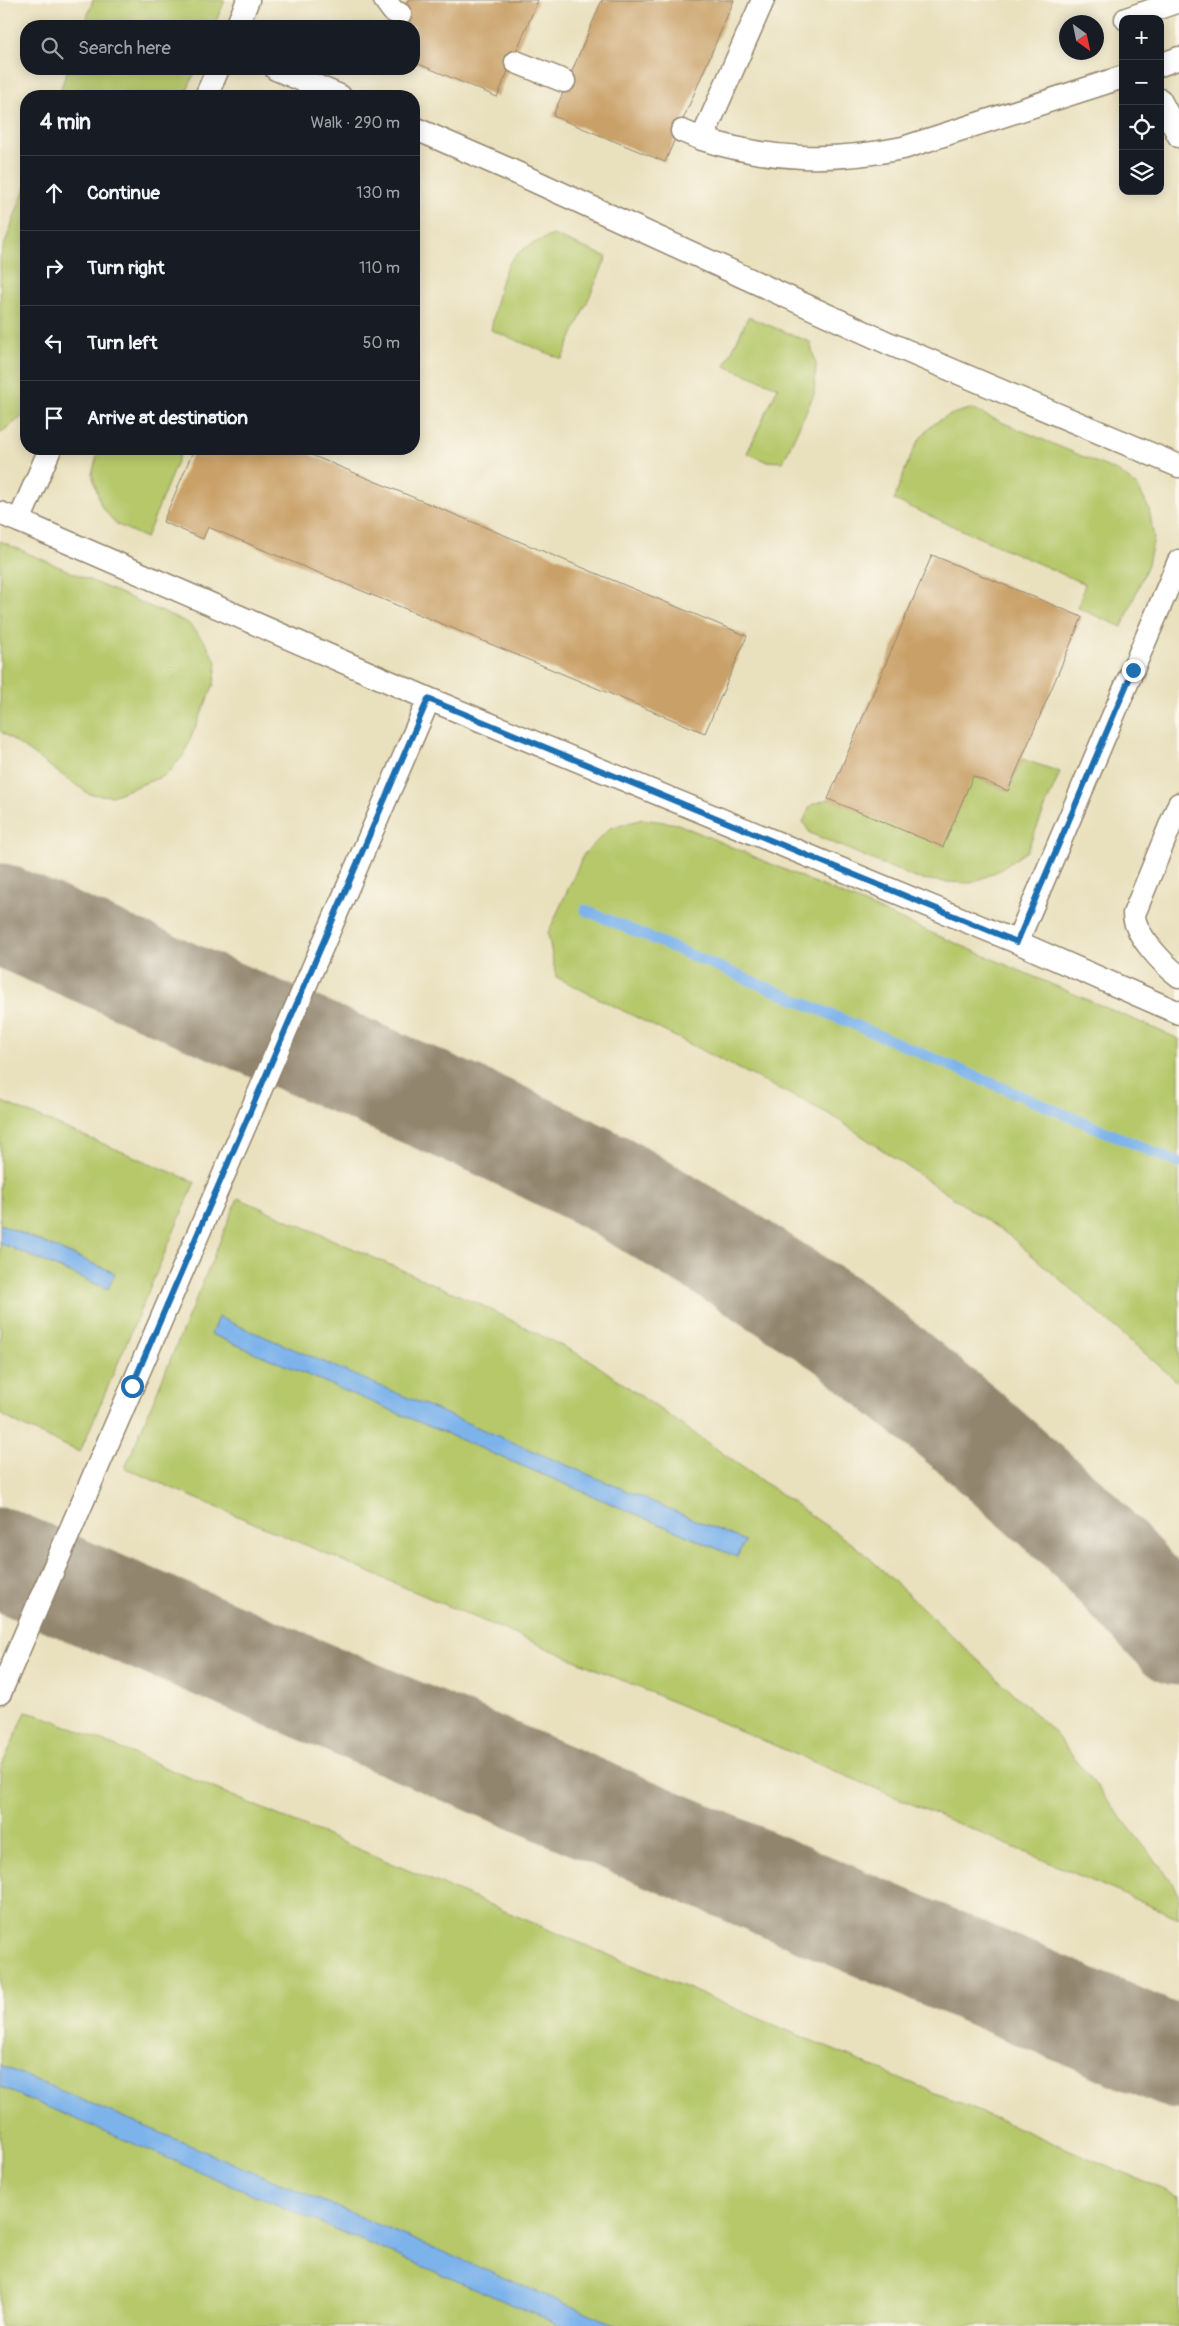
<!DOCTYPE html>
<html lang="en">
<head>
<meta charset="utf-8">
<style>
	body { margin:0; font-family:Pangolin,sans-serif; background:#20242c; color:#f1f3f6 }
	.controls { position:absolute; right:15px; top:15px; display:grid; overflow:hidden; border-radius:10px; box-shadow:0 2px 12px #0003 }
	.controls button { width:45px; height:45px; display:grid; place-items:center; padding:0; border:0; border-bottom:1px solid #363941; background:#171b24; color:#f1f3f6; font:25px sans-serif }
	.compass { position:absolute; left:1059px; top:15px; width:45px; height:45px; border-radius:50%; background:#171b24; box-shadow:0 2px 12px #0003; rotate:147deg }
	.stop { position:absolute; width:15px; height:15px; margin:-11px; border:4px solid #1f6fb2; border-radius:50%; background:#fff }
	.stop.end { background:#1f6fb2; border-color:#fff; box-shadow:0 1px 5px #0008 }
	.list { margin:0; padding:0; list-style:none }
	h2 { display:flex; justify-content:space-between; align-items:center; height:65px; margin:0; padding:0 20px; font-size:21px }
	h2 small { font-size:16px; font-weight:400; color:#9ea1a6 }
	.list li { display:grid; grid-template-columns:32px 1fr auto; gap:15px; align-items:center; box-sizing:border-box; height:75px; padding:0 20px; border-top:1px solid #363941 }
	.list b { display:block; font-size:19px; white-space:nowrap }
	.list em { font-size:16px; font-style:normal; color:#9ea1a6 }
	.icon { flex:none; width:28px; height:28px; fill:none; stroke:currentColor; stroke-width:2; stroke-linecap:round; stroke-linejoin:round }
	.map { position:relative; flex:none; width:1179px; height:2326px; overflow:hidden }
	.search { position:absolute; background:#171b24; box-shadow:0 2px 12px #0003; left:20px; top:20px; width:400px; height:55px; display:flex; align-items:center; gap:12px; box-sizing:border-box; padding:0 18px; border-radius:20px; color:#9ea1a6; font-size:19px }
	.panel { position:absolute; background:#171b24; box-shadow:0 2px 12px #0003; left:20px; top:90px; width:400px; height:365px; border-radius:20px }
	.map>svg:first-child { display:block }
</style>
</head>
<body>
<div class="map">
<svg width="1179" height="2326" viewBox="0 0 1179 2326">
	<rect width="100%" height="100%" fill="#fbf7ec"/>
	<filter id="ink" filterUnits="userSpaceOnUse"><feTurbulence type="fractalNoise" baseFrequency=".02" numOctaves="2"/><feDisplacementMap in="SourceGraphic" scale="10" xChannelSelector="R" yChannelSelector="G"/><feConvolveMatrix kernelMatrix="1 2 1 2 8 2 1 2 1" color-interpolation-filters="sRGB"/></filter>
	<filter id="wash" filterUnits="userSpaceOnUse"><feTurbulence type="fractalNoise" baseFrequency=".0096" numOctaves="4" result="noise"/><feDisplacementMap in="SourceGraphic" scale="20" xChannelSelector="R" yChannelSelector="G"/><feGaussianBlur stdDeviation="1.12" result="paint"/><feColorMatrix in="noise" values="0 0 0 0 0 0 0 0 0 0 0 0 0 0 0 0 0 1.4 0 .05"/><feComposite in="paint" operator="in"/></filter>
	<g filter="url(#wash)">
		<rect width="100%" height="100%" fill="#e9e0bd"/>
		<path fill="#b6c86b" stroke="#787944" fill-rule="evenodd" d="M93 0H225L214 26H84Z
			M68 69H196L185 96H58Z
			M26 185V414L0 433V257Z
			M553 235 607 257 562 359 491 330C495 311 499 277 510 262 520 248 538 241 553 235Z
			M748 317 810 342 816 365 814 394 783 462 765 461 747 453 778 387 725 366Z
			M971 409 1119 472 1138 487 1149 509 1154 538 1148 564 1122 627 1078 608 1085 584 894 500C912 454 916 419 971 409Z
			M99 449H182L146 538 116 524 101 506 92 474Z
			M0 541 188 623 205 642 217 663 214 684 183 756 166 775 112 796 89 794 0 731Z
			M1022 759 1060 772 1027 851 1000 870 972 883 945 882 915 878 810 833 803 822 811 805 828 799 973 776 1008 791Z
			M643 819 678 824 1179 1039V1383L1011 1237 831 1115 556 977 548 933 584 854 610 828Z
			M0 1101 195 1182 80 1452 24 1427 0 1414V1243L108 1289 115 1273 0 1224Z
			M238 1198 477 1303 588 1359 862 1551 1052 1730 1170 1879 1179 1897V1918L125 1468ZM212 1334H211L744 1541 737 1557Z
			M26 1712 48 1718 1179 2196V2326H0V1770Z"/>
		<path fill="#7db3eb" stroke="#5c6e84" d="M0 1224 115 1273 108 1289 0 1243Z
			M218 1317 745 1541 737 1557 211 1334Z
			M0 2065 618 2326H563L0 2087Z"/>
		<g fill="none" stroke-linecap="round" stroke-linejoin="round">
			<path stroke="#7db3eb" stroke-width="11" d="M585 910 1179 1163"/>
			<path stroke="#92856e" stroke-width="101" d="M0 914 497 1129 605 1182 733 1258 843 1329 967 1430 1075 1525 1179 1635
				M0 1558 1179 2059"/>
		</g>
		<g id="blocks">
			<path fill="#c9a067" d="M408 0H538L497 97 414 62V26H397Z
				M602 0H734L665 162 553 116Z
				M194 449H312L309 454 747 636 705 733 208 527 203 539 163 522Z
				M932 555 1082 617 1008 791 973 776 943 847 828 799Z"/>
		</g>
	</g>
	<g filter="url(#ink)">
		<use href="#blocks" fill-opacity="0" stroke="#92856e" stroke-width="1"/>
		<g fill="none" stroke-linecap="round" stroke-linejoin="round">
			<defs>
				<path id="lane" d="M385 0 393 11 400 14
					M763 0 702 139C771 161 833 162 903 148L1123 77
					M1126 19 1179 1
					M237 26 248 0
					M516 62 564 81
					M1160 65 1179 58
					M276 69 340 96
					M206 96 218 69
					M1160 100 1179 136
					M414 128 508 169 888 343 1179 466
					M682 131 702 139
					M0 513 19 521 50 449
					M19 521 429 699 1017 942 1179 1013
					M1179 804 1134 914C1134 934 1163 964 1179 976
					M1017 942 1179 561
					M0 1693 429 699"/>
			</defs>
			<use href="#lane" stroke="#92856e" stroke-width="25"/>
			<use href="#lane" stroke="#fff" stroke-width="22"/>
		</g>
	</g>
	<g fill="none" stroke-linecap="round" stroke-linejoin="round" filter="url(#ink)">
		<path stroke="#1f6fb2" stroke-width="6" d="M132 1386 428 699 1017 942 1133 670"/>
	</g>
</svg>
<div class="controls">
<button>+</button>
<button>−</button>
<button><svg class="icon" aria-label="locate" viewBox="0 0 24 24"><circle cx="12" cy="12" r="6"/><path d="M12 2v4M12 18v4M2 12h4M18 12h4"/></svg></button>
<button><svg class="icon" aria-label="layers" viewBox="0 0 24 24"><path d="M12 4l9 5-9 5-9-5zM3 14l9 5 9-5"/></svg></button>
</div>
<svg class="compass" viewBox="-18 -18 36 36"><path d="M0-13l5 13h-10z" fill="#e53935"/><path d="M0 13l5-13h-10z" fill="#9ea1a6"/></svg>
<div class="stop" style="left:132px;top:1386px"></div>
<div class="stop end" style="left:1133px;top:670px"></div>
<div class="search"><svg class="icon" aria-label="search" viewBox="0 0 24 24"><circle cx="10" cy="10" r="6"/><path d="M15 15l6 6"/></svg>Search here</div>
<section class="panel">
<h2>4 min<small>Walk · 290 m</small></h2>
<ul class="list">
<li><svg class="icon" aria-label="ahead" viewBox="0 0 24 24"><path d="M12 20V5M6 11l6-6 6 6"/></svg><div><b>Continue</b></div><em>130 m</em></li>
<li><svg class="icon" aria-label="right" viewBox="0 0 24 24"><path d="M7 20v-9h11M14 6l5 5-5 5"/></svg><div><b>Turn right</b></div><em>110 m</em></li>
<li><svg class="icon" aria-label="left" viewBox="0 0 24 24"><path d="M17 20v-9H6M10 6l-5 5 5 5"/></svg><div><b>Turn left</b></div><em>50 m</em></li>
<li><svg class="icon" aria-label="arrive" viewBox="0 0 24 24"><path d="M6 21V4h12l-3 4 3 4H6"/></svg><div><b>Arrive at destination</b></div></li>
</ul>
</section>
</div>
</body>
</html>
